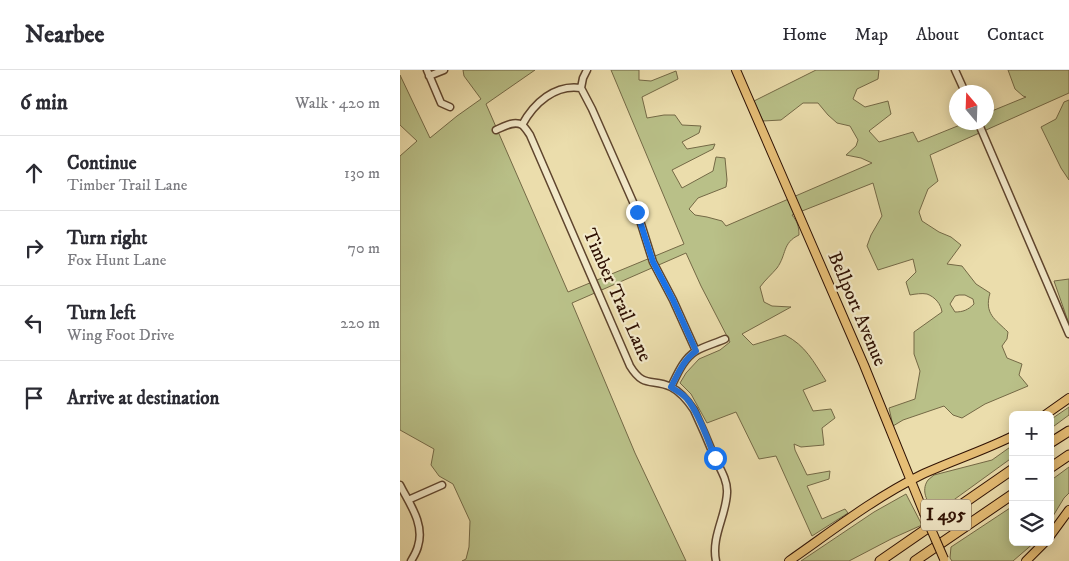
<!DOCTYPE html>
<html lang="en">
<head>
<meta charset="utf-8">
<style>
	body { margin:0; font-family:"IM FELL DW Pica",serif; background:#f2f2f3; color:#2b2b33 }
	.controls { position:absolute; right:15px; bottom:15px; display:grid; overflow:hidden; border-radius:8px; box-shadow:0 2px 12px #0003 }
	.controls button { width:45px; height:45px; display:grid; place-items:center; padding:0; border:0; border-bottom:1px solid #e1e1e2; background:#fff; color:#2b2b33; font:25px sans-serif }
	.compass { position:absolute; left:549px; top:15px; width:45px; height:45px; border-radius:50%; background:#fff; box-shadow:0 2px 12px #0003; rotate:341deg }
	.stop { position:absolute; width:15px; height:15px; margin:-11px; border:4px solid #1a73e8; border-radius:50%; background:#fff }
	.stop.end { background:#1a73e8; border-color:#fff; box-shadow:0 1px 5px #0008 }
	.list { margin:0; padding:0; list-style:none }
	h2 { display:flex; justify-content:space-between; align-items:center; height:65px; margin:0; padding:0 20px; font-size:21px }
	h2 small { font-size:16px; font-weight:400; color:#7c7c81 }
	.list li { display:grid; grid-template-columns:32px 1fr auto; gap:15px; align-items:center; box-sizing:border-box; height:75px; padding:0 20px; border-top:1px solid #e1e1e2 }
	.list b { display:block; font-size:19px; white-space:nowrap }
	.list p { margin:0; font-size:16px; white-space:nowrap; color:#7c7c81 }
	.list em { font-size:16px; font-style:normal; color:#7c7c81 }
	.icon { flex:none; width:28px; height:28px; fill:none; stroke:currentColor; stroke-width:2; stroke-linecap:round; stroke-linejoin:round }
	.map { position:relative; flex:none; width:669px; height:491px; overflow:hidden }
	header { display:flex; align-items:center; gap:30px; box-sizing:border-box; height:70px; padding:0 25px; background:#fff; border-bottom:1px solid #e1e1e2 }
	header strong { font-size:24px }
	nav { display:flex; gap:28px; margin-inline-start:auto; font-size:18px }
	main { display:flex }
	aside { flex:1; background:#fff }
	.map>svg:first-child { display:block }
</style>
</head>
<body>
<header>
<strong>Nearbee</strong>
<nav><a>Home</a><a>Map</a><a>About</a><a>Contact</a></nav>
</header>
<main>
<aside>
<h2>6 min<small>Walk · 420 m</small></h2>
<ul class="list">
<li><svg class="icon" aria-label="ahead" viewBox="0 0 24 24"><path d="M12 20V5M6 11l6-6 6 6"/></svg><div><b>Continue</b><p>Timber Trail Lane</p></div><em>130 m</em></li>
<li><svg class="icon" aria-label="right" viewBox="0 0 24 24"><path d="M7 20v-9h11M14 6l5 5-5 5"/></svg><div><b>Turn right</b><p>Fox Hunt Lane</p></div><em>70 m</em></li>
<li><svg class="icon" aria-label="left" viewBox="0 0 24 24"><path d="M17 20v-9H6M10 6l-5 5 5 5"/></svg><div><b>Turn left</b><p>Wing Foot Drive</p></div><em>220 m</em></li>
<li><svg class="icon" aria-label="arrive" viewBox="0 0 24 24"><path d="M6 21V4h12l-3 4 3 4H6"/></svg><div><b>Arrive at destination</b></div></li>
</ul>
</aside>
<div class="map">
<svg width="669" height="491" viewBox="0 0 669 491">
	<rect width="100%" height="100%" fill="#ebddac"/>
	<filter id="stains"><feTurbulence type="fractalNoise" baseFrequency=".004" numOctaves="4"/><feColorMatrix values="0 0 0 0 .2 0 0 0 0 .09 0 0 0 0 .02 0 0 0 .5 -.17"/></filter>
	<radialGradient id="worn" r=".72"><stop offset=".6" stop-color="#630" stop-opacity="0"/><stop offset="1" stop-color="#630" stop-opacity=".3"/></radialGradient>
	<path fill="#b9c088" stroke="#746946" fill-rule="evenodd" d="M63 0H135L86 34 168 222 284 174 211 0H239V10L251 11 276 1 278 9 242 27 247 48 264 45H275L282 55 301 56 299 63 282 72 287 79 315 74 313 79 272 100 282 118 313 101 316 87 325 88 327 110 326 117 298 128 289 139 295 145 307 147 322 151 326 156 472 93 461 88 446 85 456 76 458 70 450 56 437 53 428 45 418 33H403L381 50 363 51 354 31 416 0H479L478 9 457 19 453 29 465 37 488 31 491 44 469 61 479 72 513 62 518 72 565 53 586 52 587 43 626 27 623 26 615 19 608 0H669V23L530 85 538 111 528 119 519 142 522 151 539 162 551 167 561 175 547 194 562 196 576 214 590 223C584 244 595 249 608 262L607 269 602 276 607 288 622 294 619 305 628 316 585 334 562 348 553 345 544 336 503 350 493 356 489 338 515 329 520 301 514 284V262L542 242C541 234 535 227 527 224 522 223 515 224 510 225L506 212 516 202 513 189 478 200 467 176 471 165 482 146 473 113 392 145C397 151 399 156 399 165 382 173 387 184 377 198 372 204 365 210 360 217L364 232 372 236 391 237 342 264 353 275 385 265C406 276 413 291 426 311L403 320 413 341 431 339 435 348 422 358 424 375 401 377 394 374 395 380 407 405 430 401 429 409 407 416 422 449 445 439 448 443 412 466 376 386 359 389 336 342 307 353 291 324 280 313 286 303 299 289 320 280 330 272 301 216 286 183 172 233 235 383 286 491H62L66 489 69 477 70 451 53 414 39 406 31 395 34 379 0 360V86L17 71 0 55V5L30 68 57 46 81 29 64 6ZM559 225H565L573 229 574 234C568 240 563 242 555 242L550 234 555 226Z
		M669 30V110L661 98 641 57 656 49 664 32Z
		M669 209V254L654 211Z
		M669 337V345L650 359V350Z
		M613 375V387L537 442C528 435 520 421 528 410 530 408 532 407 534 405L592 390Z
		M669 397V423L664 428 650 451V411Z
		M506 424 522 455 493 468 449 491H401L474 442Z
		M613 436V472H635L613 491H552L550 488 551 477Z"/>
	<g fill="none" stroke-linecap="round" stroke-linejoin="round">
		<defs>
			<path id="minor" d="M27 0 41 33 50 37
				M187 0 183 8 181 18 192 39 237 141 253 192 273 230 296 281
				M555 0 565 22
				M29 6 44 0
				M578 52 669 264
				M122 55C134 33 155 14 181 18
				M96 60C103 57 114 50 122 55 125 57 128 62 130 65L230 296C244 319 252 308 271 317 281 322 288 331 294 340 301 355 308 371 314 386 319 397 328 410 327 423 326 446 311 467 316 491
				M271 317C277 305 283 289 296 281 305 276 316 273 325 269
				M0 415C9 433 25 454 18 476 17 481 14 486 11 491
				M8 430 42 415"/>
			<path id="major" d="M336 0 464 295 524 443
				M645 345 669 328
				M650 466 669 440
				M389 491C432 461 474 428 521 405 551 391 583 381 613 366
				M626 491 645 472"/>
			<path id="highway" d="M650 373 669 361
				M650 398 669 385
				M480 491 613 399
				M515 491 613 424"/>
		</defs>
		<use href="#minor" stroke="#5f452e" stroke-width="9"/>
		<use href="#major" stroke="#301204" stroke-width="10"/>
		<use href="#highway" stroke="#301204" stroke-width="11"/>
		<use href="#minor" stroke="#f2e9c9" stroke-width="6"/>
		<use href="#major" stroke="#e6be76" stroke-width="8"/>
		<use href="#highway" stroke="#e6be76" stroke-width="9"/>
		<defs>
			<path id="major-bridge" d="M524 443 544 489"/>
		</defs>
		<use href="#major-bridge" stroke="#301204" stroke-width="10" stroke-linecap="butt"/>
		<use href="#major-bridge" stroke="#e6be76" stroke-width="8"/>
	</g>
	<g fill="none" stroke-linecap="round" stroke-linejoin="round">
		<path stroke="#1a73e8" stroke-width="6" d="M237 142 253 192 273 230 296 281C283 290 278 304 271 317 277 321 283 324 287 329 299 343 308 371 315 388"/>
	</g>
	<g text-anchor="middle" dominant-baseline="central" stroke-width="4.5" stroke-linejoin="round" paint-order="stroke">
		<rect fill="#f2e9c9" stroke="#6a523f" stroke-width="1" x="521" y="429.5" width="50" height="31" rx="4"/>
		<g font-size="18" font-weight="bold" fill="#301204">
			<text x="546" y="445">I 495</text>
		</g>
		<g font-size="19" fill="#301204" stroke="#f2e9c9">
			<text transform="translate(217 225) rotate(66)">Timber Trail Lane</text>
			<text transform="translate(457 239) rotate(67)">Bellport Avenue</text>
		</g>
	</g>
	<rect width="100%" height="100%" filter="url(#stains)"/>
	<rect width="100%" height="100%" fill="url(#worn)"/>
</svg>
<div class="controls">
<button>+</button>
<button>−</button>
<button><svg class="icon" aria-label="layers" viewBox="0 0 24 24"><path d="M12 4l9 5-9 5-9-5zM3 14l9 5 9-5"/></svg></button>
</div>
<svg class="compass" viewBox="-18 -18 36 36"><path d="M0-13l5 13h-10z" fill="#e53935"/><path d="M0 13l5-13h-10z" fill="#7c7c81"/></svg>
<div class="stop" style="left:315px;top:388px"></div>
<div class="stop end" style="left:237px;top:142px"></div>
</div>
</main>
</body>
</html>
